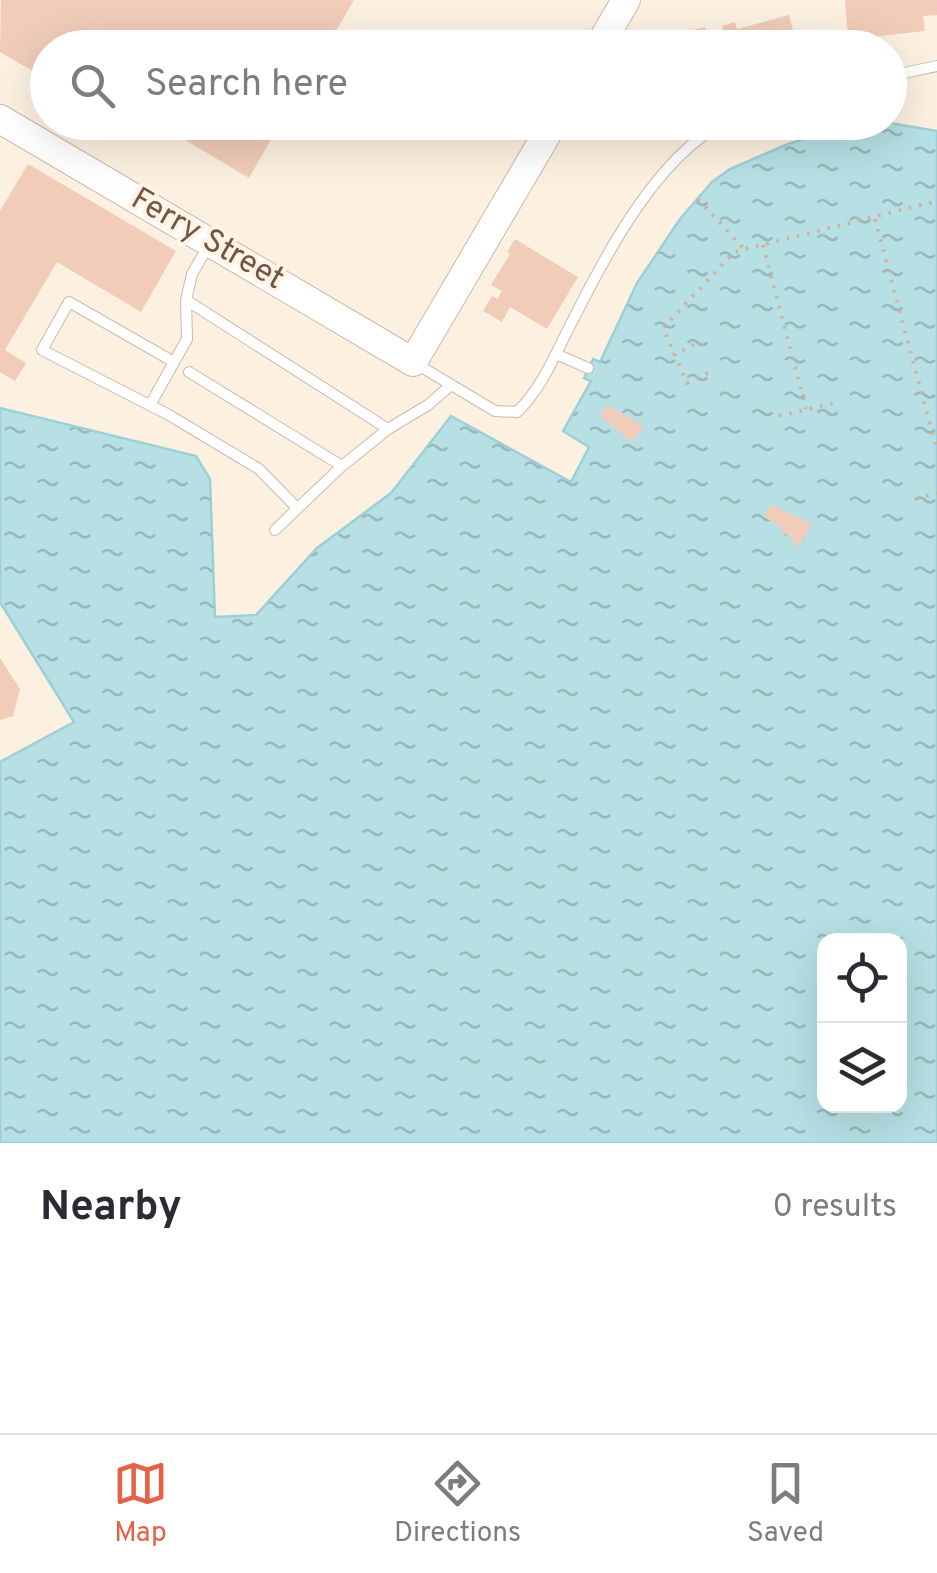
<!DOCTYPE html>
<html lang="en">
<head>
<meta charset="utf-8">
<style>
	body { margin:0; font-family:Overpass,sans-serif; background:#f7f7f7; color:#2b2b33 }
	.controls { position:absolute; right:30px; bottom:30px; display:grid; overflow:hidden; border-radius:20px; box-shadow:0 10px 40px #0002 }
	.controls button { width:90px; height:90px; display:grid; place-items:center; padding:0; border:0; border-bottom:2px solid #e1e1e2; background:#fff; color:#2b2b33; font:50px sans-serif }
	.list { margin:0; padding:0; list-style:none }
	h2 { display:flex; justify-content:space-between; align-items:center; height:130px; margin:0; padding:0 40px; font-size:42px }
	h2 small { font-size:32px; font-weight:400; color:#7c7c81 }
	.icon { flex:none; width:55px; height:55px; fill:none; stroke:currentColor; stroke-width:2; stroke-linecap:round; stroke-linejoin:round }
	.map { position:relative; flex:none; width:937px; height:1143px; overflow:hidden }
	.search { position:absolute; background:#fff; box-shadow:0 10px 40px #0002; left:30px; right:30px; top:30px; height:110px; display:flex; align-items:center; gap:25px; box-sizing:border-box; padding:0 35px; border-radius:55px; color:#7c7c81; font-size:38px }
	.sheet { height:290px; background:#fff }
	nav { display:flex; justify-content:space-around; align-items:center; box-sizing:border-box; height:140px; border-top:2px solid #e1e1e2; background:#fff; font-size:28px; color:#7c7c81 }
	nav a { display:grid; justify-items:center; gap:5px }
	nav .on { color:#e46247 }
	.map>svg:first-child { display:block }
</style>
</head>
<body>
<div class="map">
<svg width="937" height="1143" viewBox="0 0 937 1143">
	<defs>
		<pattern id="water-ripples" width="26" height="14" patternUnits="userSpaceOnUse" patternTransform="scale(2.5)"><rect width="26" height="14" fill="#b6e0e4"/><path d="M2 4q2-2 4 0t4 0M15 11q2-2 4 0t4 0" fill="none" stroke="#98b8bb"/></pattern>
	</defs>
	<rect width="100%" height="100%" fill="#fcf0e1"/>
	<path fill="url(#water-ripples)" stroke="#9cd0d6" stroke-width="2.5" fill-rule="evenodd" d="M884 122 937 131V1143H0V762L74 722 0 602V408L196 456 210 479 215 617 256 615 317 548 391 493 451 416 571 482 589 447 563 431 591 381 584 378 593 359 600 362 637 283 680 219 712 182 730 169 788 144 843 127ZM824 941H900V1106H824Z"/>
	<path fill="#f0ccb9" d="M1 0H354L326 48H48V80L0 52Z
		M845 0H937V15L923 16 925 31 870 37 869 32 848 35Z
		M789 15 795 38 778 42 779 48H655L653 40 705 27 708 37 724 33 722 26 735 22 737 29Z
		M155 122H281L249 178Z
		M28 164 176 251 141 312 57 262 5 350 26 363 15 381 0 372V211Z
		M515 239 578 277 547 329 510 307 502 322 483 311 492 296 497 299 502 291 491 285 510 254 507 252Z
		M607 405 644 426 632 442 600 416Z
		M771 505 812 524 798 547 792 543 794 539 781 531 783 528 764 517Z
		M0 658 20 689 13 716 0 720Z"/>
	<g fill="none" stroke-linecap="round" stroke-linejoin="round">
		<defs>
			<path id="lane" d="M890 76 937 66
				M210 243 192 274 186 300 388 429 428 405 451 385
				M556 354 588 368
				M174 362 69 302 42 350 169 415 259 469 297 508
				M413 362 495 411 517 412C542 389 557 350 573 320 605 256 658 154 726 122
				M189 372 342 466 388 429
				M150 405 187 339 186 300
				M275 530 342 466"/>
			<path id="secondary" d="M598 48 626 0
				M0 119 413 362 554 122"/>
		</defs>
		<use href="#lane" stroke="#ceb9ab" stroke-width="12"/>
		<use href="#secondary" stroke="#d1b8a8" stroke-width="30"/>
		<path stroke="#d5af9c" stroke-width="4" stroke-dasharray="2.5 8" stroke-linecap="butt" d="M698 199 745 250
			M875 219 937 451
			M763 245 806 409
			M673 355 695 344
			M708 373 687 383 663 328 734 252 937 201
			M779 416 834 403
			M916 499 937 493"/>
		<use href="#lane" stroke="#fff" stroke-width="10"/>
		<use href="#secondary" stroke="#fff" stroke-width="28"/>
	</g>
	<g text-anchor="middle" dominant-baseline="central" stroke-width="8" stroke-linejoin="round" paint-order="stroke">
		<g font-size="32" fill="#725548" stroke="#fff4e6">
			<text transform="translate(207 240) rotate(30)">Ferry Street</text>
		</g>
	</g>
</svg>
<div class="controls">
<button><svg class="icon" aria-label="locate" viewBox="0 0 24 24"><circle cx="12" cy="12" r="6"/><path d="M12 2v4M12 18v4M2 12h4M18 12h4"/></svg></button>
<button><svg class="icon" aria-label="layers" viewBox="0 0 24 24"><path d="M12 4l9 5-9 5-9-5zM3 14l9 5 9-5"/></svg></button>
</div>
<div class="search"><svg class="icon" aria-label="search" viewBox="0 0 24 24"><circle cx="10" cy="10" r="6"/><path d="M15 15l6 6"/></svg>Search here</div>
</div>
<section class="sheet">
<h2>Nearby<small>0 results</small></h2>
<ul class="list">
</ul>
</section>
<nav>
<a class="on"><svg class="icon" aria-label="map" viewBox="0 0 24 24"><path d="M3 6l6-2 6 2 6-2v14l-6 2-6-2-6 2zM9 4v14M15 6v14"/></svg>Map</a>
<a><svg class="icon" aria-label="directions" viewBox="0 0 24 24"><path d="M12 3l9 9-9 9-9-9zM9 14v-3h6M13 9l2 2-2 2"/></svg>Directions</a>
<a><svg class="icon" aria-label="saved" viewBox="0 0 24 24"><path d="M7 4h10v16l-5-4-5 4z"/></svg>Saved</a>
</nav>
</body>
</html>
